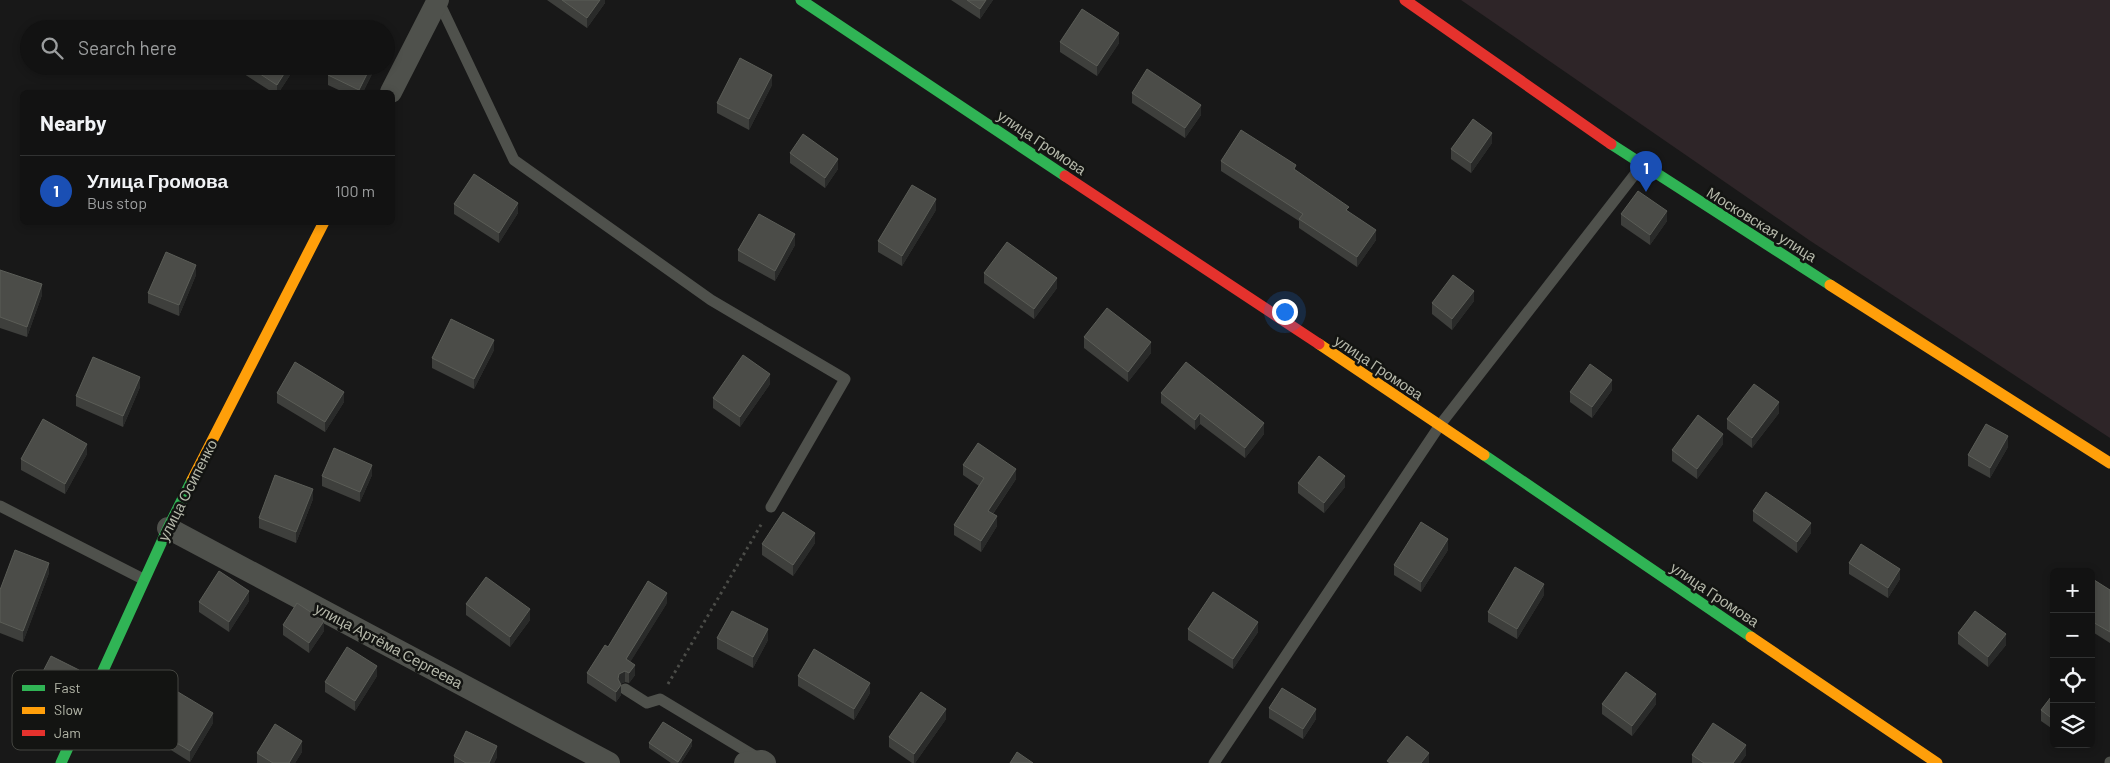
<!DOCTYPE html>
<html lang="en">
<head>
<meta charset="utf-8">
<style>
	body { margin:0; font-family:Barlow,sans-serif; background:#1f2020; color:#f1f3f6 }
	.controls { position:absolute; right:15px; bottom:15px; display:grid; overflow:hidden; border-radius:8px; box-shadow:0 2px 8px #0003 }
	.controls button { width:45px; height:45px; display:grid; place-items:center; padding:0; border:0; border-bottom:1px solid #313232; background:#121212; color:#f1f3f6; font:25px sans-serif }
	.you { position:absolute; left:1284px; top:311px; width:18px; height:18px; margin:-12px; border:4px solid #fff; border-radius:50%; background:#1a73e8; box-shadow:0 0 0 8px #1a73e833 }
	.badge { display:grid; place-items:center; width:32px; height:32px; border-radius:50%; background:#7e8077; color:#fff; font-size:16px; font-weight:700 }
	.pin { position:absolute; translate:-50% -41px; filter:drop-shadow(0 1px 2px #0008) }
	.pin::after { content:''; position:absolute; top:26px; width:18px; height:15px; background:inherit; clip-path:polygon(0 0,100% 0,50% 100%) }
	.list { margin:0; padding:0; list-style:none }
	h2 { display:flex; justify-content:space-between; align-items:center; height:65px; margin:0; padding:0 20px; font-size:21px }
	h2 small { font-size:16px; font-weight:400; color:#9c9e9f }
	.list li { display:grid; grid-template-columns:32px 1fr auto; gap:15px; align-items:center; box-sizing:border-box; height:70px; padding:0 20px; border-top:1px solid #313232 }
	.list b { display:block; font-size:19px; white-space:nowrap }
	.list p { margin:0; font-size:16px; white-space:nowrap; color:#9c9e9f }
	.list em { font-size:16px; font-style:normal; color:#9c9e9f }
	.icon { flex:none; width:28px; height:28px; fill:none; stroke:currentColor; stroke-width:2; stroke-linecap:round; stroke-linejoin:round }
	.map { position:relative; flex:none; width:2110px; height:763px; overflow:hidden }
	.search { position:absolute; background:#121212; box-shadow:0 2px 8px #0003; left:20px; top:20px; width:375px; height:55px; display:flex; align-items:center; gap:12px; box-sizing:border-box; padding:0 18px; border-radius:28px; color:#9c9e9f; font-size:19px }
	.panel { position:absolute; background:#121212; box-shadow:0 2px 8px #0003; left:20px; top:90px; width:375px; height:135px; border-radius:8px }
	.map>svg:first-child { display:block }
</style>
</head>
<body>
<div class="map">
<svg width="2110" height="763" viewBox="0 0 2110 763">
	<rect width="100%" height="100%" fill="#181818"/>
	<path fill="#2e2528" d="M1461 0H2110V438L1809 240Z"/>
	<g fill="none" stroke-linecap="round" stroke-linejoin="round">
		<path stroke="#4b4c48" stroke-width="3" stroke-dasharray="2.5 4" stroke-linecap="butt" d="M668 684 762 523"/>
		<path stroke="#4f514c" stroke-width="11" d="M438 0 514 160 711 300 845 379 771 507
			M0 506 143 579
			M625 689 647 703 660 699 758 758
			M1214 763 1440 425 1642 165
			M2110 763V762"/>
		<path stroke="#4f514c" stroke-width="22" d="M391 92 438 0
			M168 528 609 763
			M745 763 762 761 765 763"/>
		<path stroke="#30b455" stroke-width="11" d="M801 0 1065 176
			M1611 144 1830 285
			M1484 455 1751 637
			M61 763 168 528 192 480"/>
		<path stroke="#ff9f0a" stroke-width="11" d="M1830 285 2110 463
			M1319 344 1484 455
			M192 480 324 222
			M1751 637 1937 763"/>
		<path stroke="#e5322d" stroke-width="11" d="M1405 0 1611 144
			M1065 176 1319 344"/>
	</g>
	<path fill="#3e3f3c" d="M547 0H605V3L587 28Z
		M951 0H993L980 19Z
		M1060 42 1119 43 1097 76 1060 52Z
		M241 66H296L279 92H272L241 72Z
		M374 66V70L363 92H343L328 85V75Z
		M772 85 749 130 717 113V103Z
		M1132 93 1201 115 1185 138 1132 103Z
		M1492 143 1471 173 1451 159V149Z
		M790 153 838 169 825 188 790 163Z
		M1221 161 1296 171 1349 212 1376 240 1357 267 1299 228V221L1221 171Z
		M454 204 518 213 499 243 454 214Z
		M936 210 902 266 878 252V241Z
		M1621 214 1667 221 1650 245 1621 225Z
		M795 245 775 281 738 261V250Z
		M0 270 42 295 27 337 0 328Z
		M984 273 1057 288 1034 319 984 283Z
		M196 275 179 316 148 303V293Z
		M1474 301 1452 330 1432 314V303Z
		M1084 337 1151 353 1128 382 1084 348Z
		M494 350 474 389 432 368V358Z
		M770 384 740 427 713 408V398Z
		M140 387 123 427 76 406V396Z
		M1612 390 1592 418 1570 402V392Z
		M277 393 344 402 325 432 277 403Z
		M1161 393 1264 434 1245 458 1200 424 1195 430 1161 403Z
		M1779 413 1752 448 1727 429V419Z
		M1723 444 1697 479 1672 461V450Z
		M2008 447 1990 478 1968 466V455Z
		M87 454 65 494 21 470V459Z
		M963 465 1016 479 993 514 997 526 981 552 954 535V525L979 486 963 475Z
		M372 475 360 502 322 486V476Z
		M1298 483 1345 487 1324 513 1298 493Z
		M313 499 296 543 259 528V518Z
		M1753 511 1811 533 1797 553 1753 521Z
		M815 543 793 576 762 555V544Z
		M1448 550 1421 592 1394 575V565Z
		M1849 563 1900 579 1888 598 1849 574Z
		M49 573 23 642 0 633V590Z
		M2091 578 2110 590V643L2091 631Z
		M1544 595 1517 639 1488 622V612Z
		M249 601 229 632 199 612V602Z
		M667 603 630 662 635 675 629 683 625 682 620 684 621 695 616 702 587 683V673L608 647Z
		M466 604 530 620 510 647 466 615Z
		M283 625 324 631 309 653 283 635Z
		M1188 629 1258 632 1233 669 1188 640Z
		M1958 633 2006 645 1988 667 1958 644Z
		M717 638 768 640 753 668 717 649Z
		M377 676 355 711 325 692V682Z
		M798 676 870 693 854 720 798 686Z
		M79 681 76 687V693L66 713 35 697V687Z
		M2054 693V730L2041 721V710Z
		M1602 704H1656L1632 736 1602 714Z
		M1269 708 1316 719 1303 739 1269 718Z
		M946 719 915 763H912L889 747V737Z
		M93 722 138 726 126 750 93 732Z
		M213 723 190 762 155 740V730Z
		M649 743 692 746 681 763H671L649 748Z
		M302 752 295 763H257V753Z
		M1692 755H1746L1740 763H1692Z
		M454 756 497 757 494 763H454Z"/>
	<path fill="#292a29" d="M600 0H605V3L587 28V18Z
		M986 0H993L980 19V9Z
		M1119 33V43L1097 76V66Z
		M289 66H296L279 92H277V85Z
		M371 66H374V70L363 92H359V90Z
		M772 75V85L749 130V119Z
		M1201 105V115L1185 138V128Z
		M1492 133V143L1471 173V163Z
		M838 159V169L825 188V178Z
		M936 199V210L902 266V256Z
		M518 203V213L499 243V233Z
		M1667 211V221L1650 245V235Z
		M1376 230V240L1357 267V257Z
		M795 234V245L775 281V271Z
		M196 265V275L179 316V305Z
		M1057 278V288L1034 319V309Z
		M42 284V295L27 337V327Z
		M1474 291V301L1452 330V319Z
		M494 340V350L474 389V379Z
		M1151 342V353L1128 382V372Z
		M770 374V384L740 427V417Z
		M140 377V387L123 427V416Z
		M1612 380V390L1592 418V407Z
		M344 392V402L325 432V422Z
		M1779 402V413L1752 448V438Z
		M1200 413V424L1195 430V420Z
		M1264 423V434L1245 458V448Z
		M1723 434V444L1697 479V469Z
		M2008 436V447L1990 478V468Z
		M87 444V454L65 494V484Z
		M372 465V475L360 502V492Z
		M1016 469V479L988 521V511Z
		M1345 476V487L1324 513V503Z
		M313 489V499L296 543V532Z
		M997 516V526L981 552V541Z
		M1811 523V533L1797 553V542Z
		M815 533V543L793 576V565Z
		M1448 539V550L1421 592V582Z
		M49 563V573L23 642V631Z
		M1900 569V579L1888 598V588Z
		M1544 584V595L1517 639V629Z
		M249 591V601L229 632V622Z
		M667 593V603L626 669V659Z
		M530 609V620L510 647V637Z
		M324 621V631L309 653V643Z
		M1258 622V632L1233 669V659Z
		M768 629V640L753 668V657Z
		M2006 634V645L1988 667V657Z
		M635 665V675L629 683V673Z
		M377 666V676L355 711V701Z
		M79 670V681L76 687V693L66 713V703L73 681Z
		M625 671V682L619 685 618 679 619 674Z
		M870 683V693L854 720V709Z
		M621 685V695L616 702V692Z
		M1656 694V704L1632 736V726Z
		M2095 707V717L2091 722V712Z
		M946 709V719L915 763H914V754Z
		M1316 709V719L1303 739V729Z
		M213 713V723L190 762V751Z
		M138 716V726L126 750V739Z
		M692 740V746L681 763H678Z
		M302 741V752L295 763H289Z
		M1746 745V755L1740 763H1733Z
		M497 746V757L494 763H489Z
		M1429 753V763H1421Z"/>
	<path fill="#4b4c48" stroke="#5b5d57" d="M562 0H600L587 18Z
		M967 0H986L980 9Z
		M1082 9 1119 33 1097 66 1060 42Z
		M740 58 772 75 749 119 717 103Z
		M248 66H289L277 85Z
		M332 66H371L359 90 328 75Z
		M1147 69 1201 105 1185 128 1132 93Z
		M1473 119 1492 133 1471 163 1451 149Z
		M1241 130 1296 165 1294 169 1349 207 1346 210 1376 230 1357 257 1299 219 1303 214 1221 161Z
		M803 134 838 159 825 178 790 153Z
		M474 174 518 203 499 233 454 204Z
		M912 185 936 199 902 256 878 241Z
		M1638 191 1667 211 1650 235 1621 214Z
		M759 214 795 234 775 271 738 250Z
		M1007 242 1057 278 1034 309 984 273Z
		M166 252 196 265 179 305 148 293Z
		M0 270 42 284 27 327 0 317Z
		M1453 275 1474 291 1452 319 1432 303Z
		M1107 308 1151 342 1128 372 1084 337Z
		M451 319 494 340 474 379 432 358Z
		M743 355 770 374 740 417 713 398Z
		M93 357 140 377 123 416 76 396Z
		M295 362 344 392 325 422 277 393Z
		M1186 362 1264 423 1245 448 1200 413 1195 420 1161 393Z
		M1590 364 1612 380 1592 407 1570 392Z
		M1754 384 1779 402 1752 438 1727 419Z
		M1698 415 1723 434 1697 469 1672 450Z
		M43 419 87 444 65 484 21 459Z
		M1986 424 2008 436 1990 468 1968 455Z
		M978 443 1016 469 988 511 997 516 981 541 954 525 984 478 963 465Z
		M334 448 372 465 360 492 322 476Z
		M1319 456 1345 476 1324 503 1298 483Z
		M275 475 313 489 296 532 259 518Z
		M1766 492 1811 523 1797 542 1753 511Z
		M783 512 815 533 793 565 762 544Z
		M1421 522 1448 539 1421 582 1394 565Z
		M1861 544 1900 569 1888 588 1849 563Z
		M15 550 49 563 23 631 0 622V590Z
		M1515 567 1544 584 1517 629 1488 612Z
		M219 571 249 591 229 622 199 602Z
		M486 577 530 609 510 637 466 604Z
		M2091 578 2110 590V632L2091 621Z
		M648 581 667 593 626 659 635 665 629 673 625 671 619 674 618 679 621 685 616 692 587 673 605 645 608 647Z
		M1213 592 1258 622 1233 659 1188 629Z
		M297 603 324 621 309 643 283 625Z
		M732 611 768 629 753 657 717 638Z
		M1975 611 2006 634 1988 657 1958 633Z
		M347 647 377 666 355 701 325 682Z
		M814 649 870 683 854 709 798 676Z
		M51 656 79 670 73 681 76 683 66 703 35 687Z
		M1626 672 1656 694 1632 726 1602 704Z
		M1282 688 1316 709 1303 729 1269 708Z
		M178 692 213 713 190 751 155 730Z
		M921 692 946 709 914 754 889 737Z
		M2054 693V720L2041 710Z
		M2091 704 2095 707 2091 712Z
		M663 722 692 740 678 762 649 743Z
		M1713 723 1746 745 1733 763H1704L1692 755Z
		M275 724 302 741 289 763H273L257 753Z
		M466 731 497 746 489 763H466L454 756Z
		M1407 736 1429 753 1421 763H1390L1387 761Z
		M1017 752 1033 763H1010Z"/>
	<g text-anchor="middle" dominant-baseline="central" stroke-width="5" stroke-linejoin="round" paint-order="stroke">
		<g font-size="15" fill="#b5b8aa" stroke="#131412">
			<text transform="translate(1042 142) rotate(34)">улица Громова</text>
			<text transform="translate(1762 224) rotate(32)">Московская улица</text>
			<text transform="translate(1379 367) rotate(34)">улица Громова</text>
			<text transform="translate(187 490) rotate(-63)">улица Осипенко</text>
			<text transform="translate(1715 594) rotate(34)">улица Громова</text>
			<text transform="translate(389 645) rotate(28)">улица Артёма Сергеева</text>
		</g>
	</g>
	<rect x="12" y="670" width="166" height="80" rx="8" fill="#131412" stroke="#444540" stroke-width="1"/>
	<rect x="22" y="685" width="23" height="6" fill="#30b455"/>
	<rect x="22" y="707" width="23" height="7" fill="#ff9f0a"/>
	<rect x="22" y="730" width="23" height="6" fill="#e5322d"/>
	<g font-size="14" fill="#b5b8aa">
		<text x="54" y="693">Fast</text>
		<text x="54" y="715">Slow</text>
		<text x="54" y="738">Jam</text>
	</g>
</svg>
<div class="controls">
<button>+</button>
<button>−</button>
<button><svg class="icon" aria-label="locate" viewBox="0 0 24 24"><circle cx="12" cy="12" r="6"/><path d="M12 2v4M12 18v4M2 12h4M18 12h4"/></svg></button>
<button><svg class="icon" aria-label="layers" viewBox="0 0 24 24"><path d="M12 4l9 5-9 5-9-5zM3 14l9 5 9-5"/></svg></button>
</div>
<div class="you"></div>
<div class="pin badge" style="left:1646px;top:192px;background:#1a4fb4">1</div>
<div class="search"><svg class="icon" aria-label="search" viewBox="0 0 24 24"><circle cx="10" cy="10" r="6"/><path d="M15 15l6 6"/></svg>Search here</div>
<section class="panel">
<h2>Nearby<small></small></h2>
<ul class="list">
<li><span class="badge" style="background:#1a4fb4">1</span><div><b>Улица Громова</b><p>Bus stop</p></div><em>100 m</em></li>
</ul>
</section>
</div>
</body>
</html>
